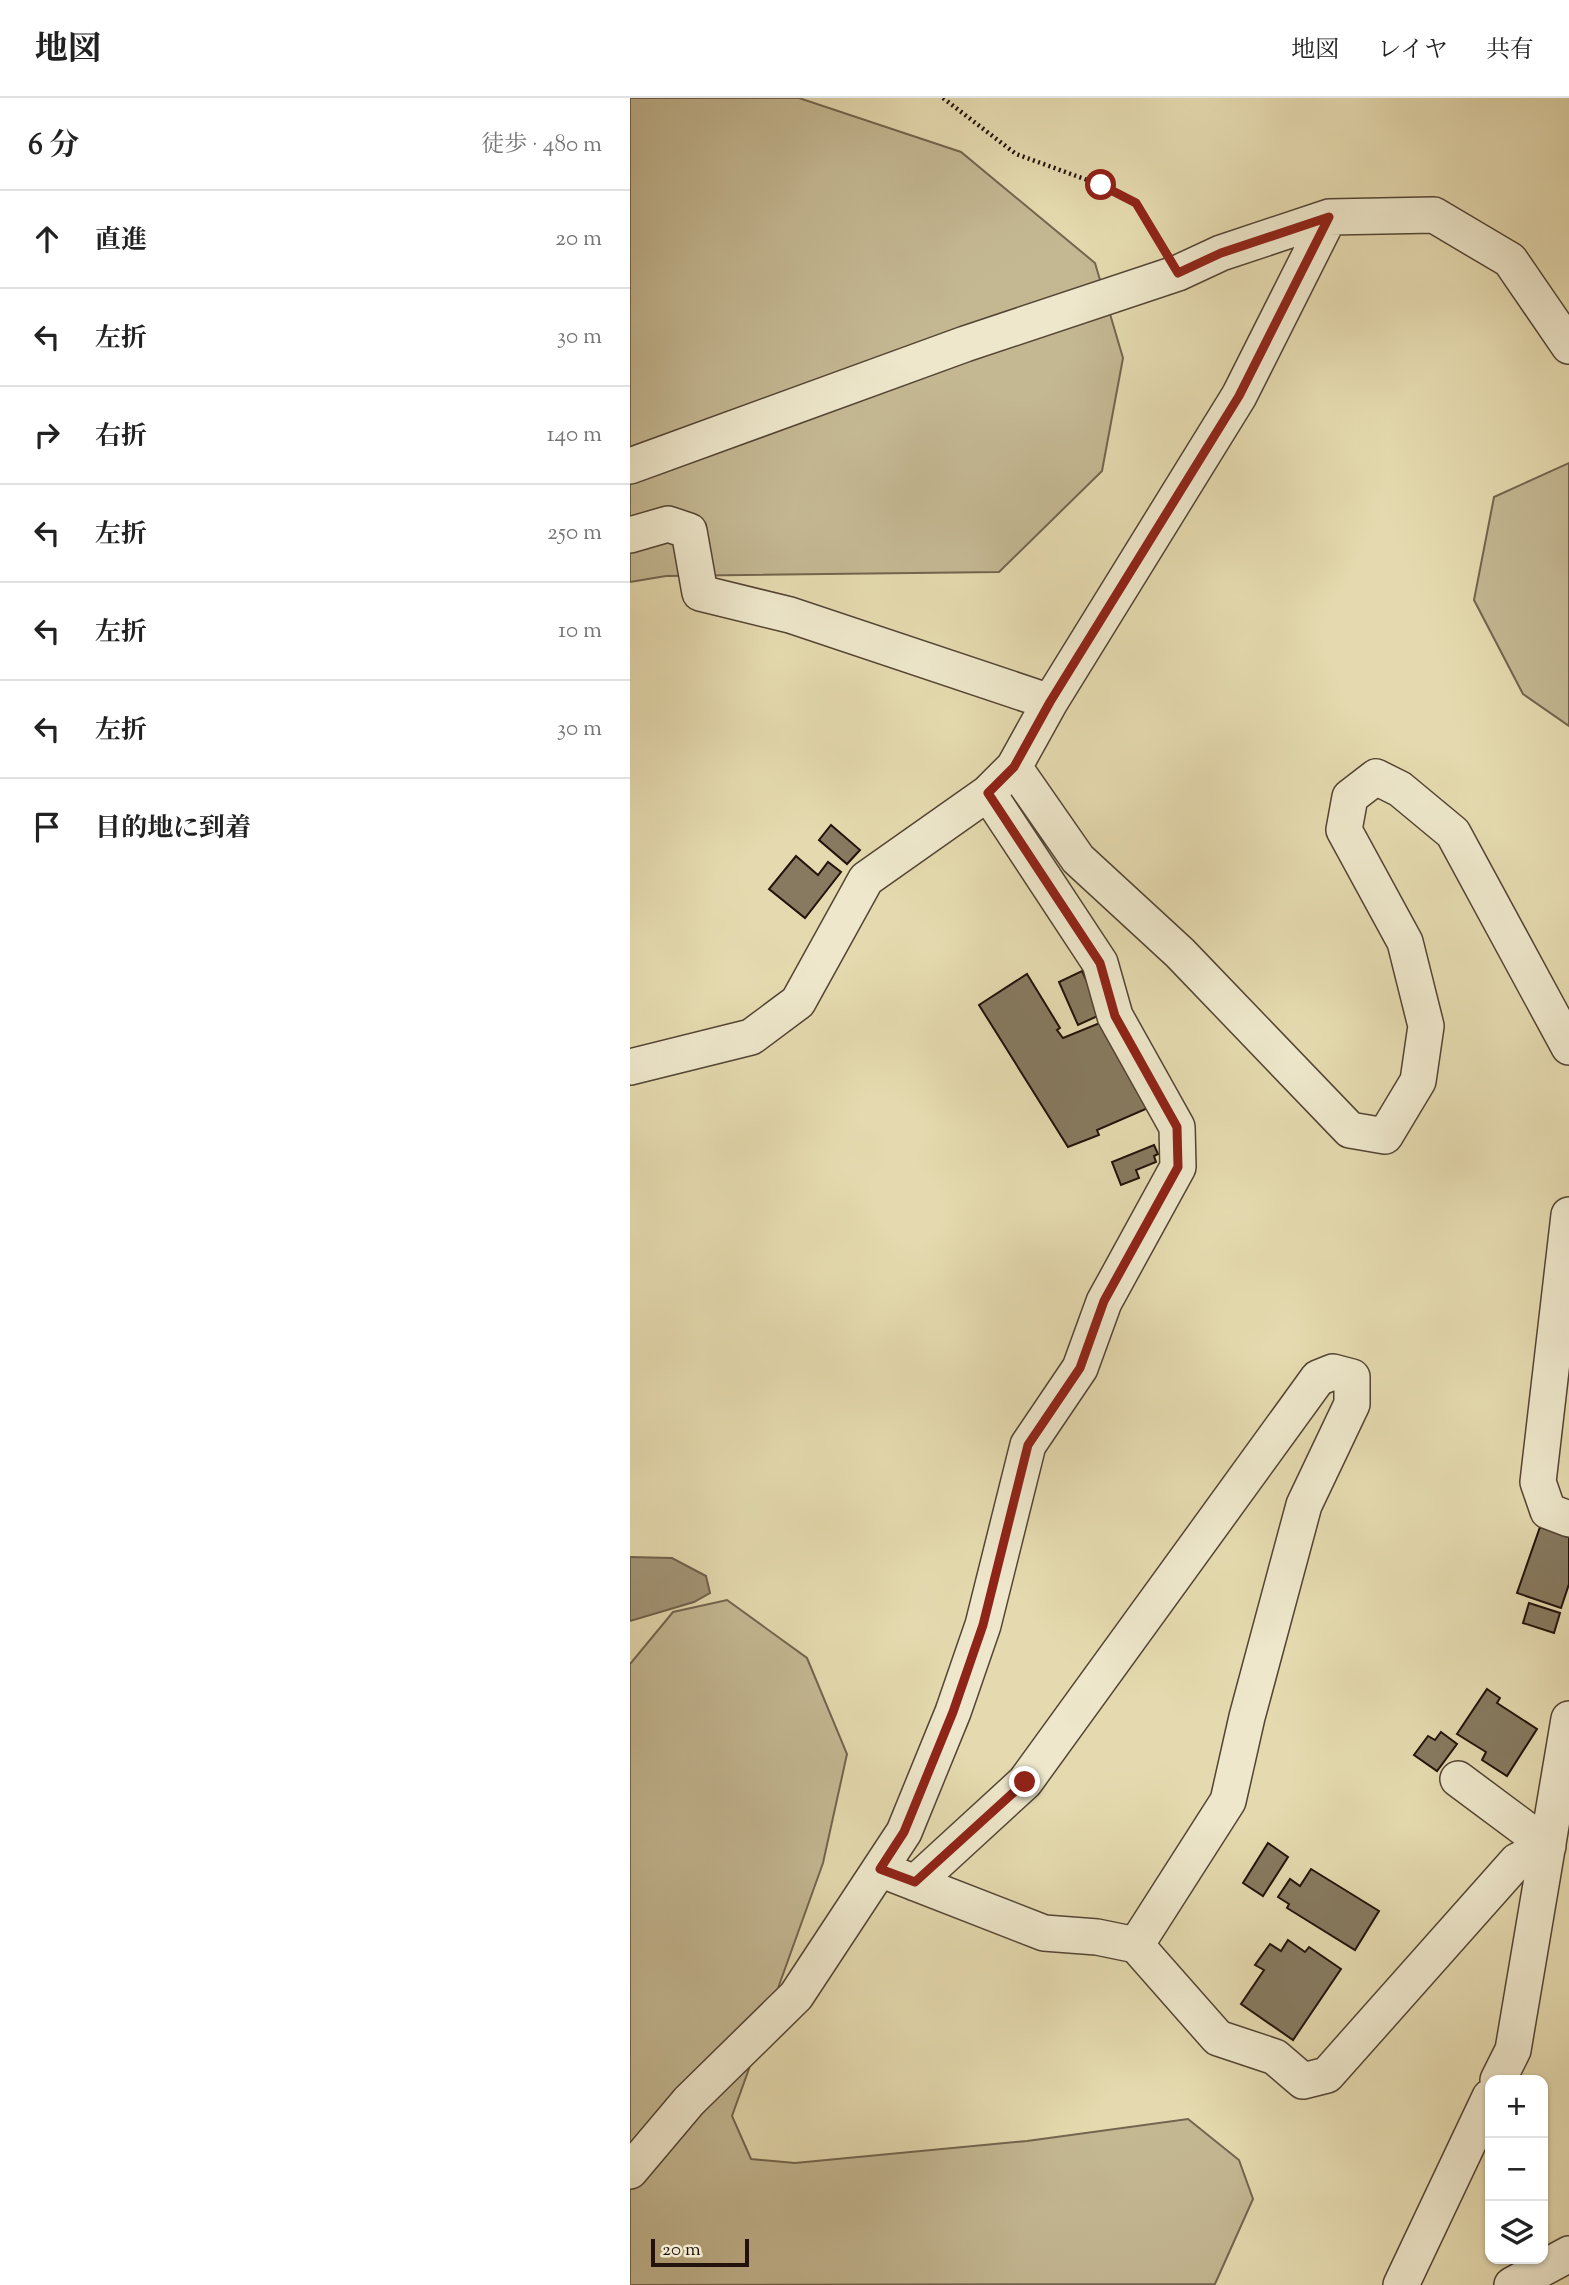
<!DOCTYPE html>
<html lang="ja">
<head>
<meta charset="utf-8">
<style>
	body { margin:0; font-family:"Sorts Mill Goudy","Noto Serif JP",serif; background:#f2f2f2; color:#222 }
	.controls { position:absolute; right:21px; bottom:21px; display:grid; overflow:hidden; border-radius:14px; box-shadow:0 2px 5px #0004 }
	.controls button { width:63px; height:63px; display:grid; place-items:center; padding:0; border:0; border-bottom:2px solid #e0e0e0; background:#fff; color:#222; font:35px sans-serif }
	.scale { position:absolute; left:21px; bottom:18px; width:98px; box-sizing:border-box; padding-left:7px; border:4px solid #22120b; border-top:0; font-size:19px; line-height:24px; white-space:nowrap; color:#22120b; -webkit-text-stroke:5px #eee7cb; paint-order:stroke }
	.stop { position:absolute; width:21px; height:21px; margin:-16px; border:5px solid #8f2418; border-radius:50%; background:#fff }
	.stop.end { background:#8f2418; border-color:#fff; box-shadow:0 2px 7px #0008 }
	.list { margin:0; padding:0; list-style:none }
	h2 { display:flex; justify-content:space-between; align-items:center; height:91px; margin:0; padding:0 28px; font-size:30px }
	h2 small { font-size:23px; font-weight:400; color:#767676 }
	.list li { display:grid; grid-template-columns:46px 1fr auto; gap:21px; align-items:center; box-sizing:border-box; height:98px; padding:0 28px; border-top:2px solid #e0e0e0 }
	.list b { display:block; font-size:26px; white-space:nowrap }
	.list em { font-size:23px; font-style:normal; color:#767676 }
	.icon { flex:none; width:38px; height:38px; fill:none; stroke:currentColor; stroke-width:2; stroke-linecap:round; stroke-linejoin:round }
	.map { position:relative; flex:none; width:939px; height:2187px; overflow:hidden }
	header { display:flex; align-items:center; gap:42px; box-sizing:border-box; height:98px; padding:0 35px; background:#fff; border-bottom:2px solid #e0e0e0 }
	header strong { font-size:33px }
	nav { display:flex; gap:38px; margin-inline-start:auto; font-size:24px }
	main { display:flex }
	aside { flex:1; background:#fff }
	.map>svg:first-child { display:block }
</style>
</head>
<body>
<header>
<strong>地図</strong>
<nav><a>地図</a><a>レイヤ</a><a>共有</a></nav>
</header>
<main>
<aside>
<h2>6 分<small>徒歩 · 480 m</small></h2>
<ul class="list">
<li><svg class="icon" aria-label="ahead" viewBox="0 0 24 24"><path d="M12 20V5M6 11l6-6 6 6"/></svg><div><b>直進</b></div><em>20 m</em></li>
<li><svg class="icon" aria-label="left" viewBox="0 0 24 24"><path d="M17 20v-9H6M10 6l-5 5 5 5"/></svg><div><b>左折</b></div><em>30 m</em></li>
<li><svg class="icon" aria-label="right" viewBox="0 0 24 24"><path d="M7 20v-9h11M14 6l5 5-5 5"/></svg><div><b>右折</b></div><em>140 m</em></li>
<li><svg class="icon" aria-label="left" viewBox="0 0 24 24"><path d="M17 20v-9H6M10 6l-5 5 5 5"/></svg><div><b>左折</b></div><em>250 m</em></li>
<li><svg class="icon" aria-label="left" viewBox="0 0 24 24"><path d="M17 20v-9H6M10 6l-5 5 5 5"/></svg><div><b>左折</b></div><em>10 m</em></li>
<li><svg class="icon" aria-label="left" viewBox="0 0 24 24"><path d="M17 20v-9H6M10 6l-5 5 5 5"/></svg><div><b>左折</b></div><em>30 m</em></li>
<li><svg class="icon" aria-label="arrive" viewBox="0 0 24 24"><path d="M6 21V4h12l-3 4 3 4H6"/></svg><div><b>目的地に到着</b></div></li>
</ul>
</aside>
<div class="map">
<svg width="939" height="2187" viewBox="0 0 939 2187">
	<rect width="100%" height="100%" fill="#e5daaf"/>
	<filter id="stains"><feTurbulence type="fractalNoise" baseFrequency=".00286" numOctaves="4"/><feColorMatrix values="0 0 0 0 .2 0 0 0 0 .09 0 0 0 0 .02 0 0 0 .5 -.17"/></filter>
	<radialGradient id="worn" r=".72"><stop offset=".6" stop-color="#630" stop-opacity="0"/><stop offset="1" stop-color="#630" stop-opacity=".3"/></radialGradient>
	<path fill="#c4b893" stroke="#73654f" stroke-width="2" d="M0 0H169L331 54 465 165 493 260 472 373 369 474 36 478 0 484Z
		M939 365V628L893 596 844 502 864 399Z
		M97 1502 177 1560 217 1656 193 1765 102 2018 121 2061 165 2065 397 2043 558 2021 609 2062 623 2101 585 2186 0 2187V1566L43 1514Z"/>
	<path fill="#a39677" stroke="#6f614c" stroke-width="2" d="M0 1459 42 1460 76 1478 80 1495 64 1504 0 1523Z"/>
	<path fill="#877a60" stroke="#22120b" stroke-width="2" d="M201 727 230 752 217 766 189 742Z
		M166 758 188 777 198 764 211 774 175 820 139 791Z
		M452 873 472 916 448 927 429 884Z
		M397 876 430 930 427 932 433 940 477 922 518 1010 467 1032 469 1037 438 1049 349 907Z
		M524 1047 528 1056 524 1058 526 1064 506 1072 509 1080 491 1087 482 1064Z
		M910 1429 939 1439V1486L931 1510 887 1495Z
		M899 1505 930 1515 924 1535 893 1525Z
		M857 1591 870 1600 867 1605 907 1631 877 1678 852 1662 856 1654 827 1636Z
		M811 1634 827 1646 807 1673 784 1657 798 1638 805 1642Z
		M638 1745 658 1759 633 1798 613 1785Z
		M681 1771 749 1813 725 1852 657 1810 659 1806 648 1799 660 1781 670 1788Z
		M658 1842 675 1854 679 1849 711 1871 663 1942 611 1906 634 1872 625 1867 640 1846 651 1853Z"/>
	<g fill="none" stroke-linecap="round" stroke-linejoin="round">
		<defs>
			<path id="minor" d="M0 368 335 246 548 175 591 155 699 119 804 117 880 162 939 248
				M0 437 38 426 59 433 70 495 160 517 420 604
				M384 669 448 761 550 855 720 1032 755 1038 788 983 796 928 775 844 714 732 720 699 746 679 770 691 823 735 939 949
				M0 969 121 939 168 904 236 781 358 695 384 669 420 604 609 298 699 119
				M939 1117 908 1384 918 1413 939 1421
				M265 1777 414 1835 467 1839 506 1847 588 1940 645 1959 673 1983 697 1977 887 1763 918 1748 828 1681
				M285 1785 395 1684 688 1280 703 1274 722 1279V1306L674 1407 617 1619 598 1703 506 1847
				M868 1982 883 1952 939 1621
				M0 2073 59 2003 166 1898 274 1734 323 1614 353 1527 398 1347 450 1270 474 1204 548 1069 547 1029 485 918 470 865 358 695
				M771 2187 860 1999
				M882 2187 939 2156"/>
		</defs>
		<use href="#minor" stroke="#534434" stroke-width="38"/>
		<path stroke="#22120b" stroke-width="4.5" stroke-dasharray="2 3.5" stroke-linecap="butt" d="M313 0 386 56 471 87 506 105 531 147"/>
		<use href="#minor" stroke="#eee7cb" stroke-width="35"/>
	</g>
	<g fill="none" stroke-linecap="round" stroke-linejoin="round">
		<path stroke="#8f2418" stroke-width="9" d="M395 1684 285 1784 250 1771 274 1734 323 1614 353 1527 398 1347 450 1270 474 1203 548 1069 547 1029 485 918 470 865 358 695 384 669 420 604 609 298 699 119 591 155 548 175 506 105 471 87"/>
	</g>
	<rect width="100%" height="100%" filter="url(#stains)"/>
	<rect width="100%" height="100%" fill="url(#worn)"/>
</svg>
<div class="controls">
<button>+</button>
<button>−</button>
<button><svg class="icon" aria-label="layers" viewBox="0 0 24 24"><path d="M12 4l9 5-9 5-9-5zM3 14l9 5 9-5"/></svg></button>
</div>
<div class="scale">20 m</div>
<div class="stop" style="left:471px;top:87px"></div>
<div class="stop end" style="left:395px;top:1684px"></div>
</div>
</main>
</body>
</html>
